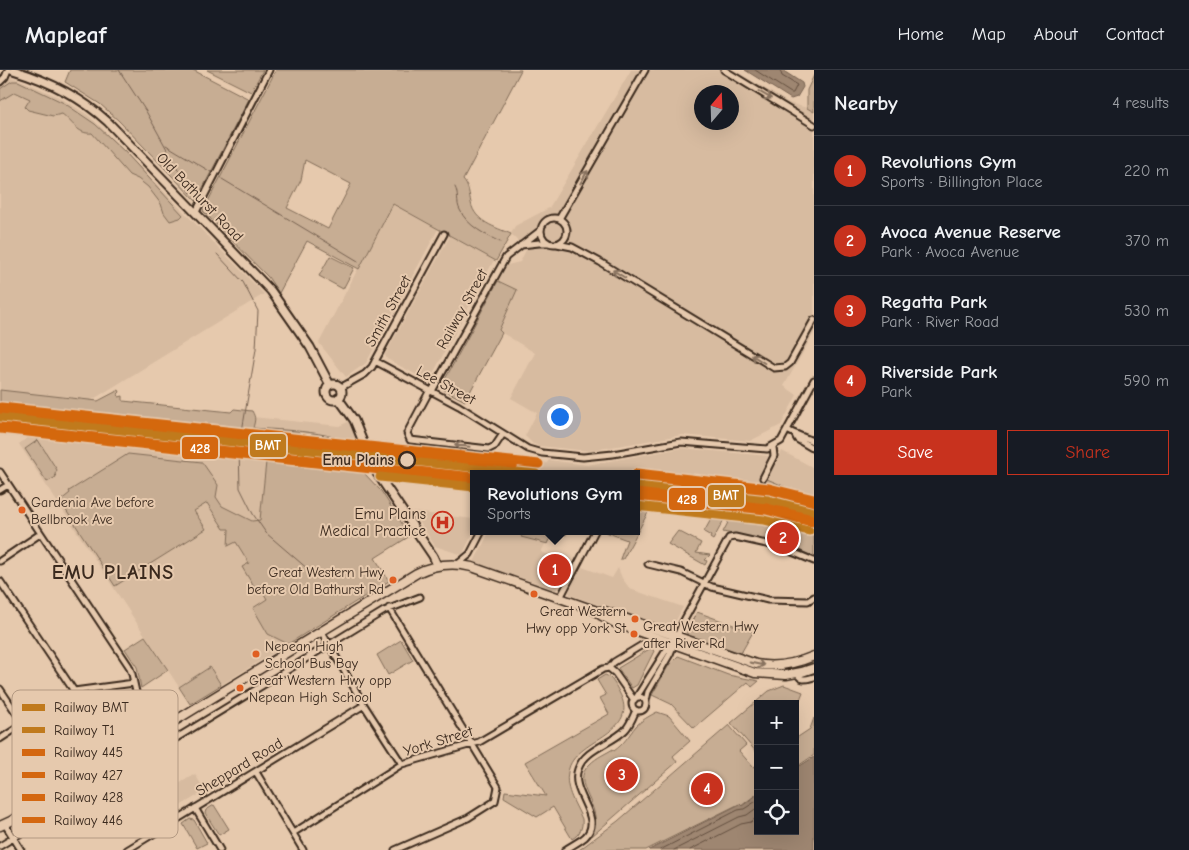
<!DOCTYPE html>
<html lang="en">
<head>
<meta charset="utf-8">
<style>
	body { margin:0; font-family:"Comic Neue",sans-serif; background:#242831; color:#f1f3f6 }
	.controls { position:absolute; right:15px; bottom:15px; display:grid; overflow:hidden; border-radius:0px; box-shadow:0 5px 20px #0002 }
	.controls button { width:45px; height:45px; display:grid; place-items:center; padding:0; border:0; border-bottom:1px solid #363941; background:#171b24; color:#f1f3f6; font:25px sans-serif }
	.compass { position:absolute; left:694px; top:15px; width:45px; height:45px; border-radius:50%; background:#171b24; box-shadow:0 5px 20px #0002; rotate:19deg }
	.you { position:absolute; left:559px; top:346px; width:18px; height:18px; margin:-12px; border:4px solid #fff; border-radius:50%; background:#1a73e8; box-shadow:0 0 0 8px #1a73e833 }
	.badge { display:grid; place-items:center; width:32px; height:32px; border-radius:50%; background:#c8321e; color:#fff; font-size:16px; font-weight:700 }
	.pin { position:absolute; translate:-50% -50%; border:2px solid #fff; box-shadow:0 1px 5px #0006 }
	.popup { position:absolute; left:470px; top:400px; width:170px; height:65px; box-sizing:border-box; display:grid; place-content:center; border-radius:0px; background:#171b24; filter:drop-shadow(0 1px 4px #0005); font-size:16px; white-space:nowrap; color:#9ea1a6 }
	.popup b { font-size:19px; color:#f1f3f6 }
	.popup::after { content:''; position:absolute; left:50%; top:100%; margin-left:-10px; border:10px solid transparent; border-top-color:#171b24 }
	.list { margin:0; padding:0; list-style:none }
	h2 { display:flex; justify-content:space-between; align-items:center; height:65px; margin:0; padding:0 20px; font-size:21px }
	h2 small { font-size:16px; font-weight:400; color:#9ea1a6 }
	.list li { display:grid; grid-template-columns:32px 1fr auto; gap:15px; align-items:center; box-sizing:border-box; height:70px; padding:0 20px; border-top:1px solid #363941 }
	.list b { display:block; font-size:19px; white-space:nowrap }
	.list p { margin:0; font-size:16px; white-space:nowrap; color:#9ea1a6 }
	.list em { font-size:16px; font-style:normal; color:#9ea1a6 }
	.actions { display:flex; gap:10px; padding:15px 20px }
	.actions a { flex:1; padding:11px 0; border:1px solid #c8321e; border-radius:0px; text-align:center; font-size:18px; color:#c8321e }
	.actions .main { background:#c8321e; color:#fff }
	.icon { flex:none; width:28px; height:28px; fill:none; stroke:currentColor; stroke-width:2; stroke-linecap:round; stroke-linejoin:round }
	.map { position:relative; flex:none; width:814px; height:780px; overflow:hidden }
	header { display:flex; align-items:center; gap:30px; box-sizing:border-box; height:70px; padding:0 25px; background:#171b24; border-bottom:1px solid #363941 }
	header strong { font-size:24px }
	nav { display:flex; gap:28px; margin-inline-start:auto; font-size:18px }
	main { display:flex }
	aside { flex:1; background:#171b24 }
	.map>svg:first-child { display:block }
</style>
</head>
<body>
<header>
<strong>Mapleaf</strong>
<nav><a>Home</a><a>Map</a><a>About</a><a>Contact</a></nav>
</header>
<main>
<div class="map">
<svg width="814" height="780" viewBox="0 0 814 780">
	<rect width="100%" height="100%" fill="#e6c9ad"/>
	<filter id="ink" filterUnits="userSpaceOnUse"><feTurbulence type="fractalNoise" baseFrequency=".02" numOctaves="2"/><feDisplacementMap in="SourceGraphic" scale="10" xChannelSelector="R" yChannelSelector="G"/><feConvolveMatrix kernelMatrix="1 2 1 2 8 2 1 2 1" color-interpolation-filters="sRGB"/></filter>
	<g filter="url(#ink)">
		<path fill="#d7bba0" fill-rule="evenodd" d="M631 0H734L789 33 807 38 814 42V263L784 316 797 325 781 355 750 371 682 365 588 381 539 376 533 374 525 366 537 343 511 328 535 283 499 261 517 220 498 211 507 195 520 192 526 180 511 164 515 156 549 138ZM702 22H732V52H702Z
			M0 3 18 9 61 28 88 45 106 62 264 224 92 330 339 356 350 351 362 382H357L356 388 365 389 370 402H364L381 421 410 466 375 488 389 511 221 615 210 598 179 617 19 374 27 368 0 365Z
			M392 134 438 159 366 293 346 307 319 273Z
			M450 166 494 190 430 309 426 310 387 289 385 285Z
			M415 377 534 389 547 393 549 390 587 395 682 378 768 386 758 411 763 415 814 432V462L773 448 749 443 636 431V404H507L396 393V388L537 402 536 400 400 385 401 379 414 380Z
			M782 381 814 398V423L812 428 767 409Z
			M413 442 474 449V461L462 485 435 476Z
			M490 461H552L541 482 570 493 556 520 474 492Z
			M582 497 612 508 618 498 622 508 630 519 683 537 672 558 669 559 570 525 569 522Z
			M195 704 205 721 170 742 160 725Z"/>
		<path fill="#c7ad93" stroke="#816c58" fill-rule="evenodd" d="M70 0H193L249 29 196 131 119 51 100 34 65 12Z
			M207 0H263L251 22Z
			M276 0H521L463 110C469 116 469 124 471 133 475 152 495 157 511 164L496 191 393 134 359 199 307 171 279 223 268 207 203 141ZM305 90 351 114 328 159 287 138 301 110Z
			M814 5V42L807 38V20Z
			M12 11H18L64 33 95 54 125 82 183 145 180 148 170 151 164 143 161 134 148 117 138 109 129 105 92 63C78 65 72 51 62 44L53 46 28 40 25 37 30 29 15 22 0 31V19Z
			M330 186 354 198 343 219 319 206Z
			M498 211 517 220 499 260 502 263 465 331 444 320 442 315Z
			M0 320 98 331 119 320 120 322 118 324 119 327 123 326V331L231 342 234 339 252 341C256 348 255 350 253 358 274 360 350 360 357 382L354 379 246 368 244 370 213 365 57 349 51 342 46 343 0 339Z
			M61 358 230 376 232 378 230 380 60 363Z
			M38 370 57 400 55 404 56 407 47 412 25 379Z
			M128 384 202 392 218 415 216 427 222 436 252 451 260 450 266 392 363 402 381 421 410 466 375 488 389 511 288 574 268 564 253 538 267 529 263 522 259 525 242 497 249 493 236 472 228 476 229 459H224L207 433 194 441 206 459 115 516 60 431 70 423 69 421Z
			M767 409 812 428 810 430 763 415Z
			M636 434 650 435 651 437 623 489H620L627 470 603 461H636Z
			M734 441 773 448 814 462V487L791 476 723 462Z
			M715 442 727 444 713 470 710 468 711 466 704 462Z
			M524 461H568L566 465 554 461 548 474 521 467Z
			M678 461 701 473 696 483 710 485 705 490 707 491 705 495 668 474Z
			M697 542 753 562 741 583 687 565V560Z
			M145 566 168 600 141 618 137 597 125 579Z
			M401 570 413 590 388 605 377 585Z
			M651 578 654 581 637 615 632 618 618 598Z
			M678 586 728 605 759 611 752 617 748 612 694 658 671 634 652 625 669 595Z
			M210 597 221 615 190 634 179 617Z
			M605 605C612 607 616 616 619 622 642 663 578 668 569 698 563 717 575 733 582 749 583 758 580 764 572 769L553 737 537 747 504 727 505 721 546 726 525 692 609 644 600 628 606 625 597 610Z
			M784 615 803 622 795 642V634H758V684L731 653 769 621Z
			M657 642 669 646 690 671 673 686 677 692 592 766C607 736 567 714 590 694 597 687 605 684 613 679L614 681C625 673 628 666 636 656 642 650 649 646 657 642Z
			M814 648V685L795 698V669L810 659Z
			M729 655 746 675 739 681 753 697 758 695V723L741 736 739 734 646 780H579L618 751Z
			M214 735 229 759 219 765 205 743 206 740Z
			M190 749 194 750 207 773 197 778 183 754Z"/>
		<path fill="#9e8671" stroke="#766150" d="M745 0H782L802 13 803 17 797 27 791 29Z
			M814 687V780H649L740 734 742 736 758 724V761H795V699Z"/>
		<g fill="none" stroke-linecap="round" stroke-linejoin="round">
			<path stroke="#634f3f" stroke-width="1" d="M755 0 791 23H793L797 15 782 6 780 0
				M660 780 738 740 744 739 758 730
				M674 780 739 747 747 745 758 737
				M690 780 741 754 751 752 758 746"/>
			<path stroke="#766150" stroke-width="1" d="M119 0 147 43 191 123
				M166 75 211 102
				M222 109 358 191
				M455 117C459 124 456 133 460 140 467 156 486 165 500 172
				M217 184 243 212 258 241 256 279 239 379 240 418 253 444 266 463 309 500"/>
			<defs>
				<path id="minor" d="M724 0 814 55
					M0 12 5 7 8 0
					M196 142 269 0
					M541 161a13 13 0 1 1 26 0a13 13 0 1 1-26 0Z
					M559 149 645 0
					M557 174 572 177 600 192 774 298 785 297 790 293 814 250
					M521 175 539 173H548
					M375 291 459 336 528 379 542 383 583 387 613 384 681 372 767 379 781 371 814 310
					M340 318 365 304 372 297 444 164
					M430 320 407 363 410 370 489 379 495 376 503 364
					M432 321 506 187 541 160
					M787 360C796 365 805 367 814 372
					M795 365 797 369 814 379
					M0 402 129 596 132 604 138 631 158 662
					M763 408 774 386 773 377
					M0 420 8 415
					M0 491 40 464
					M458 494 470 484 482 461
					M648 494 681 502 712 517 768 530 808 531 814 527
					M0 511 74 621
					M560 528 595 461
					M389 538 498 717 495 731 468 748 395 780
					M321 561 364 635 402 694
					M609 598 615 603 634 630
					M797 603C801 612 807 609 814 607
					M0 619 23 653
					M632 634a7 7 0 1 1 14 0a7 7 0 1 1-14 0Z
					M636 628 672 571
					M646 631 648 622 670 584 682 554 729 468 735 467 780 477 814 491
					M0 669 74 621 134 613
					M256 702 303 780
					M195 738 220 780
					M6 756 21 780
					M293 763 402 694 479 672 603 599 609 598 614 592 642 575
					M0 776 384 541 420 527
					M127 780 364 635
					M565 780C571 776 579 772 585 767 605 748 569 723 578 699 585 679 611 674 625 660 630 655 633 647 636 640"/>
				<path id="major" d="M13 0C49 11 81 27 108 52L271 221 310 277 330 315
					M326 322a8 8 0 1 1 16 0a8 8 0 1 1-16 0Z
					M338 328 354 350 374 399 433 486 437 495"/>
				<path id="highway" d="M597 541H604L756 594C777 598 795 594 814 586
					M0 756 11 751 417 503C435 494 452 492 472 497L594 540 602 546 615 553 755 603 786 605 802 602 814 598"/>
			</defs>
			<use href="#minor" stroke="#3b2a1e" stroke-width="9"/>
			<use href="#major" stroke="#3b2a1e" stroke-width="11"/>
			<use href="#highway" stroke="#3b2a1e" stroke-width="11"/>
			<use href="#minor" stroke="#e6c9ad" stroke-width="5"/>
			<use href="#major" stroke="#e6c9ad" stroke-width="7"/>
			<use href="#highway" stroke="#e6c9ad" stroke-width="8"/>
			<defs>
				<path id="rail-1" d="M0 347 536 404
					M636 416 768 430 814 442"/>
				<path id="rail-2" d="M0 357 474 407
					M636 423 766 438 812 449"/>
				<path id="rail-3" d="M1 337 539 394
					M637 403 769 418 814 429"/>
				<path id="rail-4" d="M0 359 474 410
					M636 426 766 440 811 452"/>
				<path id="rail-5" d="M1 339 514 394
					M637 406 770 420 814 432"/>
				<path id="rail-6" d="M380 407 474 417
					M636 436 764 450 809 461"/>
			</defs>
			<use href="#rail-1" stroke="#e6c9ad" stroke-width="12"/>
			<use href="#rail-2" stroke="#e6c9ad" stroke-width="12"/>
			<use href="#rail-3" stroke="#e6c9ad" stroke-width="12"/>
			<use href="#rail-4" stroke="#e6c9ad" stroke-width="12"/>
			<use href="#rail-5" stroke="#e6c9ad" stroke-width="12"/>
			<use href="#rail-6" stroke="#e6c9ad" stroke-width="12"/>
			<use href="#rail-1" stroke="#c07a1d" stroke-width="9"/>
			<use href="#rail-2" stroke="#d46710" stroke-width="9"/>
			<use href="#rail-3" stroke="#d46710" stroke-width="9"/>
			<use href="#rail-4" stroke="#d46710" stroke-width="9"/>
			<use href="#rail-5" stroke="#d46710" stroke-width="9"/>
			<use href="#rail-6" stroke="#c07a1d" stroke-width="9"/>
		</g>
		<defs><path id="oneway-shaft" d="M-6 0H5M1.5-3L5.5 0L1.5 3" fill="none" stroke-width="1.6" stroke-linecap="round" stroke-linejoin="round" transform="scale(1.25)"/></defs>
		<g stroke="#88725e">
			<use href="#oneway-shaft" transform="translate(765 25) rotate(31)"/>
			<use href="#oneway-shaft" transform="translate(584 107) rotate(-60)"/>
			<use href="#oneway-shaft" transform="translate(619 204) rotate(-148)"/>
			<use href="#oneway-shaft" transform="translate(758 289) rotate(-148)"/>
			<use href="#oneway-shaft" transform="translate(462 376) rotate(-174)"/>
			<use href="#oneway-shaft" transform="translate(757 594) rotate(12)"/>
		</g>
	</g>
	<defs>
		<symbol id="hospital-ring" viewBox="-11 -11 22 22"><circle r="9.5" fill="#e6c9ad" stroke="#c8321e" stroke-width="1.5"/><path d="M-5-5h3v3.5h4V-5h3V5h-3V1.5h-4V5h-3Z" fill="#c8321e"/></symbol>
	</defs>
	<g fill-rule="evenodd">
		<use href="#hospital-ring" x="430" y="440" width="25" height="25"/>
	</g>
	<circle fill="#e6c9ad" stroke="#3b2a1e" stroke-width="2.5" cx="407" cy="390" r="8"/>
	<g fill="#e05f22" stroke="#e6c9ad" stroke-width="2">
		<circle cx="22" cy="440" r="4.5"/>
		<circle cx="393" cy="510" r="4.5"/>
		<circle cx="534" cy="524" r="4.5"/>
		<circle cx="635" cy="549" r="4.5"/>
		<circle cx="634" cy="564" r="4.5"/>
		<circle cx="256" cy="584" r="4.5"/>
		<circle cx="240" cy="618" r="4.5"/>
	</g>
	<g text-anchor="middle" dominant-baseline="central" stroke-width="4" stroke-linejoin="round" paint-order="stroke">
		<g font-size="14" fill="#3b2a1e" stroke="#e6c9ad" text-anchor="start">
			<text x="31" y="432">Gardenia Ave before<tspan x="31" dy="17">Bellbrook Ave</tspan></text>
			<text x="384" y="502" text-anchor="end">Great Western Hwy<tspan x="384" dy="17">before Old Bathurst Rd</tspan></text>
			<text x="626" y="541" text-anchor="end">Great Western<tspan x="626" dy="17">Hwy opp York St</tspan></text>
			<text x="643" y="556">Great Western Hwy<tspan x="643" dy="17">after River Rd</tspan></text>
			<text x="265" y="576">Nepean High<tspan x="265" dy="17">School Bus Bay</tspan></text>
			<text x="249" y="610">Great Western Hwy opp<tspan x="249" dy="17">Nepean High School</tspan></text>
		</g>
		<g font-size="15" fill="#3b2a1e" stroke="#e6c9ad">
			<text transform="translate(200 127) rotate(46)">Old Bathurst Road</text>
			<text transform="translate(462 239) rotate(-61)">Railway Street</text>
			<text transform="translate(388 241) rotate(-61)">Smith Street</text>
			<text transform="translate(446 315) rotate(29)">Lee Street</text>
			<text transform="translate(438 671) rotate(-17)">York Street</text>
			<text transform="translate(239 697) rotate(-31)">Sheppard Road</text>
		</g>
		<g font-size="15" font-weight="bold" fill="#3b2a1e" stroke="#e6c9ad" text-anchor="end">
			<text x="394" y="390">Emu Plains</text>
		</g>
		<g font-size="15" fill="#3b2a1e" stroke="#e6c9ad" text-anchor="end">
			<text x="426" y="444">Emu Plains<tspan x="426" dy="17">Medical Practice</tspan></text>
		</g>
		<g font-size="20" font-weight="bold" letter-spacing="1" fill="#3b2a1e" stroke="#e6c9ad">
			<text x="113" y="502">EMU PLAINS</text>
		</g>
	</g>
	<rect x="12" y="620" width="166" height="148" rx="8" fill="#e6c9ad" stroke="#b39982" stroke-width="1"/>
	<rect x="22" y="634" width="23" height="7" fill="#c07a1d"/>
	<rect x="22" y="657" width="23" height="6" fill="#c07a1d"/>
	<rect x="22" y="679" width="23" height="7" fill="#d46710"/>
	<rect x="22" y="702" width="23" height="6" fill="#d46710"/>
	<rect x="22" y="724" width="23" height="7" fill="#d46710"/>
	<rect x="22" y="747" width="23" height="6" fill="#d46710"/>
	<g font-size="14" fill="#3b2a1e">
		<text x="54" y="642">Railway BMT</text>
		<text x="54" y="665">Railway T1</text>
		<text x="54" y="687">Railway 445</text>
		<text x="54" y="710">Railway 427</text>
		<text x="54" y="732">Railway 428</text>
		<text x="54" y="755">Railway 446</text>
	</g>
	<g stroke="#e6c9ad" stroke-width="2">
		<rect x="249" y="363" width="38" height="25" rx="5" fill="#c07a1d"/>
		<rect x="181" y="366" width="38" height="24" rx="5" fill="#d46710"/>
		<rect x="707" y="414" width="38" height="24" rx="5" fill="#c07a1d"/>
		<rect x="668" y="417" width="38" height="24" rx="5" fill="#d46710"/>
	</g>
	<g font-size="14" text-anchor="middle" font-weight="bold" fill="#fff">
		<text x="268" y="380">BMT</text>
		<text x="200" y="383">428</text>
		<text x="726" y="430">BMT</text>
		<text x="687" y="434">428</text>
	</g>
</svg>
<div class="controls">
<button>+</button>
<button>−</button>
<button><svg class="icon" aria-label="locate" viewBox="0 0 24 24"><circle cx="12" cy="12" r="6"/><path d="M12 2v4M12 18v4M2 12h4M18 12h4"/></svg></button>
</div>
<svg class="compass" viewBox="-18 -18 36 36"><path d="M0-13l5 13h-10z" fill="#e53935"/><path d="M0 13l5-13h-10z" fill="#9ea1a6"/></svg>
<div class="you"></div>
<div class="pin badge" style="left:555px;top:500px">1</div>
<div class="popup"><b>Revolutions Gym</b>Sports</div>
<div class="pin badge" style="left:783px;top:468px">2</div>
<div class="pin badge" style="left:622px;top:705px">3</div>
<div class="pin badge" style="left:707px;top:719px">4</div>
</div>
<aside>
<h2>Nearby<small>4 results</small></h2>
<ul class="list">
<li><span class="badge">1</span><div><b>Revolutions Gym</b><p>Sports · Billington Place</p></div><em>220 m</em></li>
<li><span class="badge">2</span><div><b>Avoca Avenue Reserve</b><p>Park · Avoca Avenue</p></div><em>370 m</em></li>
<li><span class="badge">3</span><div><b>Regatta Park</b><p>Park · River Road</p></div><em>530 m</em></li>
<li><span class="badge">4</span><div><b>Riverside Park</b><p>Park</p></div><em>590 m</em></li>
</ul>
<div class="actions"><a class="main">Save</a><a>Share</a></div>
</aside>
</main>
</body>
</html>
